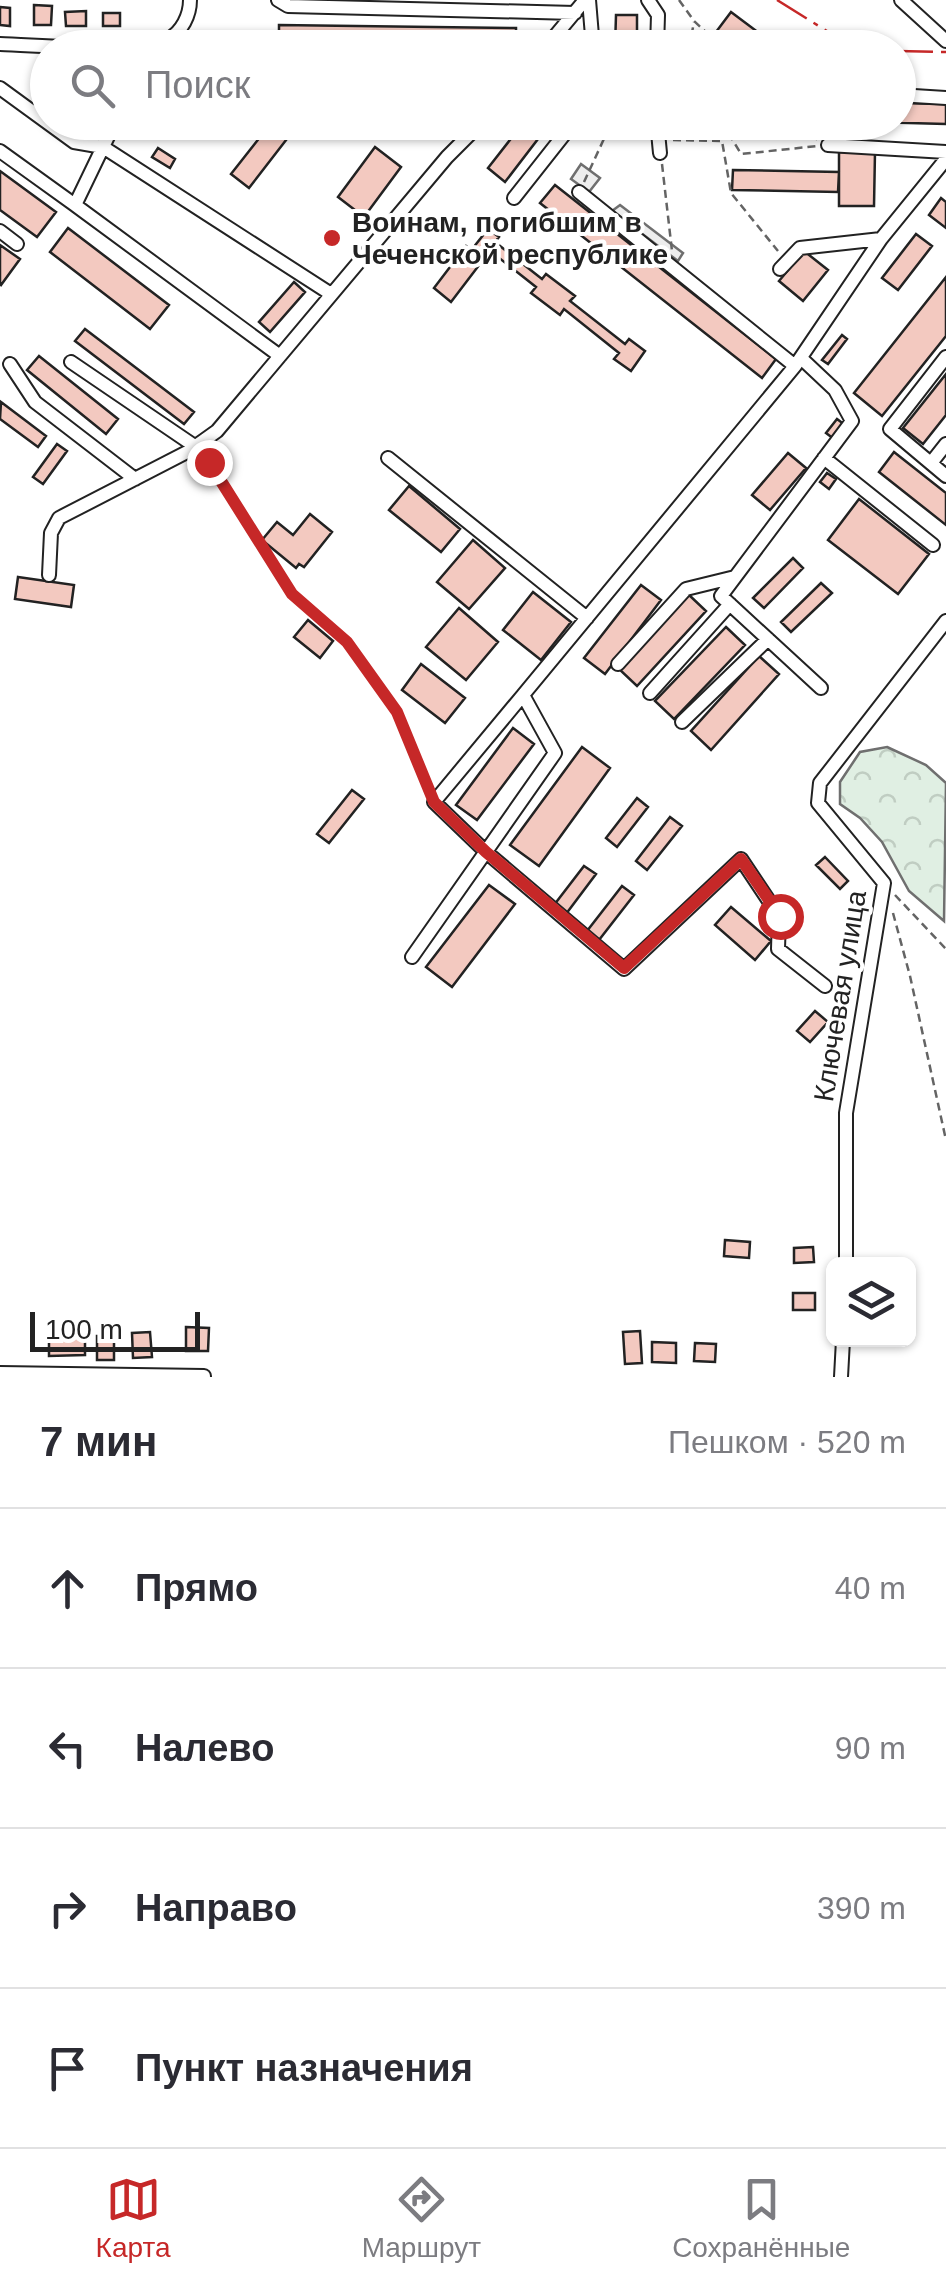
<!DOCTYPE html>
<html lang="ru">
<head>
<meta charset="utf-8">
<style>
	body { margin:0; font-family:Arial,sans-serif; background:#f7f7f7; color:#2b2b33 }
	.controls { position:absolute; right:30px; bottom:30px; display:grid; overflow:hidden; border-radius:15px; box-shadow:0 2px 8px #0004 }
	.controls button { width:90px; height:90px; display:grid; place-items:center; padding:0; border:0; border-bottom:2px solid #e1e1e2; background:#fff; color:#2b2b33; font:50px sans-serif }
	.scale { position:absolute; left:30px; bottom:25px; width:170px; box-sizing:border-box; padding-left:10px; border:5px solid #222; border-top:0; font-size:28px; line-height:35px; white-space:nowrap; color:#222; -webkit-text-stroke:8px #fff; paint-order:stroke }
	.stop { position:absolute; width:30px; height:30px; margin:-22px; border:8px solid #c62828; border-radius:50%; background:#fff }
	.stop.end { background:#c62828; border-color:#fff; box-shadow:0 2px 10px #0008 }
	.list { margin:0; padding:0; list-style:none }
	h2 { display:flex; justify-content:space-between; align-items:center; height:130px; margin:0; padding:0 40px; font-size:42px }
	h2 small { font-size:32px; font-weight:400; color:#7c7c81 }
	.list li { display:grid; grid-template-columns:65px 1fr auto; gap:30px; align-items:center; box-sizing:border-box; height:160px; padding:0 40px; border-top:2px solid #e1e1e2 }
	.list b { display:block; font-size:38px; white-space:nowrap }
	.list em { font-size:32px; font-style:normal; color:#7c7c81 }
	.icon { flex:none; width:55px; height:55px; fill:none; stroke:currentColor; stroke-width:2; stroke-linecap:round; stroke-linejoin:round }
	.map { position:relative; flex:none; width:946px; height:1377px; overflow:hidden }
	.search { position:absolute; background:#fff; box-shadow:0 2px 8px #0004; left:30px; right:30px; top:30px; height:110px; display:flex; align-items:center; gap:25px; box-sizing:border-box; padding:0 35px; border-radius:55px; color:#7c7c81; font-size:38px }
	.sheet { height:770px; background:#fff }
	nav { display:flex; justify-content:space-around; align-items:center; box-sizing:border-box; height:140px; border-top:2px solid #e1e1e2; background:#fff; font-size:28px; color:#7c7c81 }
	nav a { display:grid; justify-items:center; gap:5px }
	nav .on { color:#c62828 }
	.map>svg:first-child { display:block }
</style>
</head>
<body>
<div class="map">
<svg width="946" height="1377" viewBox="0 0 946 1377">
	<defs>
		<pattern id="forest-crowns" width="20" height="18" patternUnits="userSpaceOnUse" patternTransform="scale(2.5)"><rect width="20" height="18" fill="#e0efe3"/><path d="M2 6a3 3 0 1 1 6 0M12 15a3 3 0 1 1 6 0" fill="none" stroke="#c0cdc2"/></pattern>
	</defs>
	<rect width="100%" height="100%" fill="#fff"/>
	<path fill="url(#forest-crowns)" stroke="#6f6f6f" stroke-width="2.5" d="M887 747 926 765 946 783 944 921 909 891 882 842 860 818 840 804V782L860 752Z"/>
	<path fill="#ededed" stroke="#6f6f6f" stroke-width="2.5" d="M581 164 600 178 589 192 571 179Z
		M620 205 683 253 678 261 612 211Z"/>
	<path fill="#f3c9c0" stroke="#222" stroke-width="2.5" d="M34 5 52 6 51 25H34Z
		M0 7 10 8V26L0 25Z
		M86 11V26H66L65 12Z
		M731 12 763 36 754 48H728L713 36Z
		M103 13H120V26H103Z
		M616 15H637V48H615Z
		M279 25 516 28V48H279Z
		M898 103 946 104V124L871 122H898Z
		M272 122H300L249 188 231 174Z
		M524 122H551L505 182 488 168Z
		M615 122H636V134H615Z
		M375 147 401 167 364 217 338 197Z
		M158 148 175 159 170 168 152 157Z
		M839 152H875L874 206H839Z
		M733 170 839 172 838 192 732 190Z
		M0 171 56 212 37 237 0 210Z
		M555 185 776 359 762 378 540 203Z
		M941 198 946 202V228L929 215Z
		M68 228 169 305 150 329 50 252Z
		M488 229 499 237 495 242 542 279 546 274 575 296 570 301 625 344 629 339 645 351 631 371 614 359 619 353 564 309 560 315 531 293 536 287 489 250 484 256 473 248Z
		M916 234 932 246 898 290 882 278Z
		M0 245 20 259 1 285 0 284Z
		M466 246 483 260 451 302 434 288Z
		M804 251 828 270 803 301 779 281Z
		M946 277V336L882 416 854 393Z
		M294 282 305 292 270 332 259 322Z
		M85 329 194 412 184 424 75 341Z
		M842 335 847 339 828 364 822 360Z
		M39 356 118 419 106 434 27 370Z
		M946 374V415L923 444 903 428Z
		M1 402 46 436 38 447 0 419Z
		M837 419 845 425 834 439 826 433Z
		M57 444 67 451 43 484 33 477Z
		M894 452 946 493V525L879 472Z
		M788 453 806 468 770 510 752 495Z
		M827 473 836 479 829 489 820 482Z
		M409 486 460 529 441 552 389 510Z
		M859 499 929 554 898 594 828 540Z
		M310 514 332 532 304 567 299 564 296 568 262 540 277 522 293 535Z
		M473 540 505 568 469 609 437 582Z
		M793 558 803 568 764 608 753 598Z
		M18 577 74 585 71 607 15 599Z
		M821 583 832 593 791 632 781 622Z
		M641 585 661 600 605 674 584 658Z
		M533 592 571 622 541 660 503 630Z
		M688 594 706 611 637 686 619 669Z
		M459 608 498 642 466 680 426 647Z
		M308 620 333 641 320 658 294 637Z
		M726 627 745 645 674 719 655 701Z
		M759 656 779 674 711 750 691 731Z
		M421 664 465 698 445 723 402 690Z
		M513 728 534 744 477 820 456 805Z
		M582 747 610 768 539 866 510 845Z
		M352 790 364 799 329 843 317 834Z
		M637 798 648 807 617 847 606 838Z
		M670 817 682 826 647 870 636 861Z
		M825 857 848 881 840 889 816 865Z
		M584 866 596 874 566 914 554 905Z
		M489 885 515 904 452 987 426 967Z
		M622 886 634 895 599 940 587 931Z
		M731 907 771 941 755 960 715 925Z
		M815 1011 828 1022 810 1042 797 1031Z
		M725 1240 750 1242 749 1258 724 1256Z
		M813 1247 814 1262 794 1263V1248Z
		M793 1293H815V1310H793Z
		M186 1327 209 1328 208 1351H186Z
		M640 1331 642 1363 625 1364 623 1332Z
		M150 1332 152 1357 133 1358 132 1333Z
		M85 1336V1355L49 1356V1337Z
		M97 1336H114V1360H97Z
		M652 1342 676 1343V1363L652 1362Z
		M695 1343 716 1344 715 1362 694 1361Z"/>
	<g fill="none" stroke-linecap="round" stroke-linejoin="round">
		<defs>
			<path id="minor" d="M278 0 288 6 575 13
				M589 0 593 48
				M648 0 658 15 657 48
				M901 0 946 41
				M0 44C40 45 134 55 168 39 182 32 190 15 190 0
				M545 48 585 0
				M0 88 74 142 103 147 331 294
				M898 95 946 98
				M657 122 660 153
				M828 145 946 152
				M0 151 75 205 115 122
				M579 192 795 366 881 239 946 159
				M514 198 574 122
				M75 205 280 356
				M0 231 17 244
				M780 269 800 248 881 239
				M946 357 890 429 946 476
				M801 358 835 390 852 421 721 596 821 688
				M71 362 196 447
				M10 364 35 402 135 479
				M388 458 587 618
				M824 458 933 545
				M931 463 946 444
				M49 575 51 533 59 518 189 451 217 431 447 157 482 122
				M618 664 686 589 735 577
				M650 693 730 604
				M523 695 434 802 486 852 624 969 741 859 779 916 778 949 825 986
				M682 722 768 639
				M412 957 555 753 523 695 795 366
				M846 1264V1113L884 883 818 803 820 783 946 621
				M0 1373 204 1376
				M841 1377 843 1340"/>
		</defs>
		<use href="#minor" stroke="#222" stroke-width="16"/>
		<path stroke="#646464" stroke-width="2.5" stroke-dasharray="8 5" stroke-linecap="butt" d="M679 0 694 21 723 48
			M689 48 694 22
			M722 122 741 154 818 146
			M788 122 818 140
			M673 140 722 141 731 193 778 251
			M662 164 672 251
			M584 182 609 128 606 122
			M205 458 291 594 347 641 397 712 428 787
			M895 895 946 949
			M893 913 910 976 946 1140"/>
		<use href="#minor" stroke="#fff" stroke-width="12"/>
		<path stroke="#c62828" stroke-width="2.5" stroke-dasharray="35 8 5 8" stroke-linecap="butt" d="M777 0 854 48
			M898 51 946 52"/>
	</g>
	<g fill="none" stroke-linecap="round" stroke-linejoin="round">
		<path stroke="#c62828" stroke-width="12" d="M209 462 292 594 347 642 397 712 434 802 486 852 624 968 741 859 780 916"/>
	</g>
	<circle fill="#c62828" stroke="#fff" stroke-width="4" cx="332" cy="238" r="10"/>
	<g text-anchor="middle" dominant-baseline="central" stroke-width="8" stroke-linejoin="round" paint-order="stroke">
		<g font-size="28" font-weight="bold" fill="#222" stroke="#fff" text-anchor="start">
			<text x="352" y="222">Воинам, погибшим в<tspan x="352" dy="32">Чеченской республике</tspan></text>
		</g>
		<g font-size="28" fill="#222" stroke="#fff">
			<text transform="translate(840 996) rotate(-81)">Ключевая улица</text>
		</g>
	</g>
</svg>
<div class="controls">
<button><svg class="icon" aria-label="layers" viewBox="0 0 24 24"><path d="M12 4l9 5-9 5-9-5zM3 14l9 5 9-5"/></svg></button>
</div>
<div class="scale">100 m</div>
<div class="stop" style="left:780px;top:916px"></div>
<div class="stop end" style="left:209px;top:462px"></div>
<div class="search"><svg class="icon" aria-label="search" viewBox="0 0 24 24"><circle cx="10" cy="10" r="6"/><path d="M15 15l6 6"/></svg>Поиск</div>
</div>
<section class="sheet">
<h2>7 мин<small>Пешком · 520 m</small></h2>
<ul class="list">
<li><svg class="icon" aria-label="ahead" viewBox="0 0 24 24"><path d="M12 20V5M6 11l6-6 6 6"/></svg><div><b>Прямо</b></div><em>40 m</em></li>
<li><svg class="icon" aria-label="left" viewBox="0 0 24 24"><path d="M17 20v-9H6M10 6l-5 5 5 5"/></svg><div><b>Налево</b></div><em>90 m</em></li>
<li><svg class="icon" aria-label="right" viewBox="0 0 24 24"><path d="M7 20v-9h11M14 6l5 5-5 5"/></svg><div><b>Направо</b></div><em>390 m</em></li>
<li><svg class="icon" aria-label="arrive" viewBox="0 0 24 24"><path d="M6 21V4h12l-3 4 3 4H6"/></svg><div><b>Пункт назначения</b></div></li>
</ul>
</section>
<nav>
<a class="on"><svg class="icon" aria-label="map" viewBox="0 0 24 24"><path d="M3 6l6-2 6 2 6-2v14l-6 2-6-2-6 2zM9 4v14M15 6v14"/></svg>Карта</a>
<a><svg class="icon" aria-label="directions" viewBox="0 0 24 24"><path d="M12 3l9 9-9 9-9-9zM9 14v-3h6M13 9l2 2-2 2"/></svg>Маршрут</a>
<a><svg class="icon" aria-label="saved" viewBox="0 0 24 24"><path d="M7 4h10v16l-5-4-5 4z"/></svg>Сохранённые</a>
</nav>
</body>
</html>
